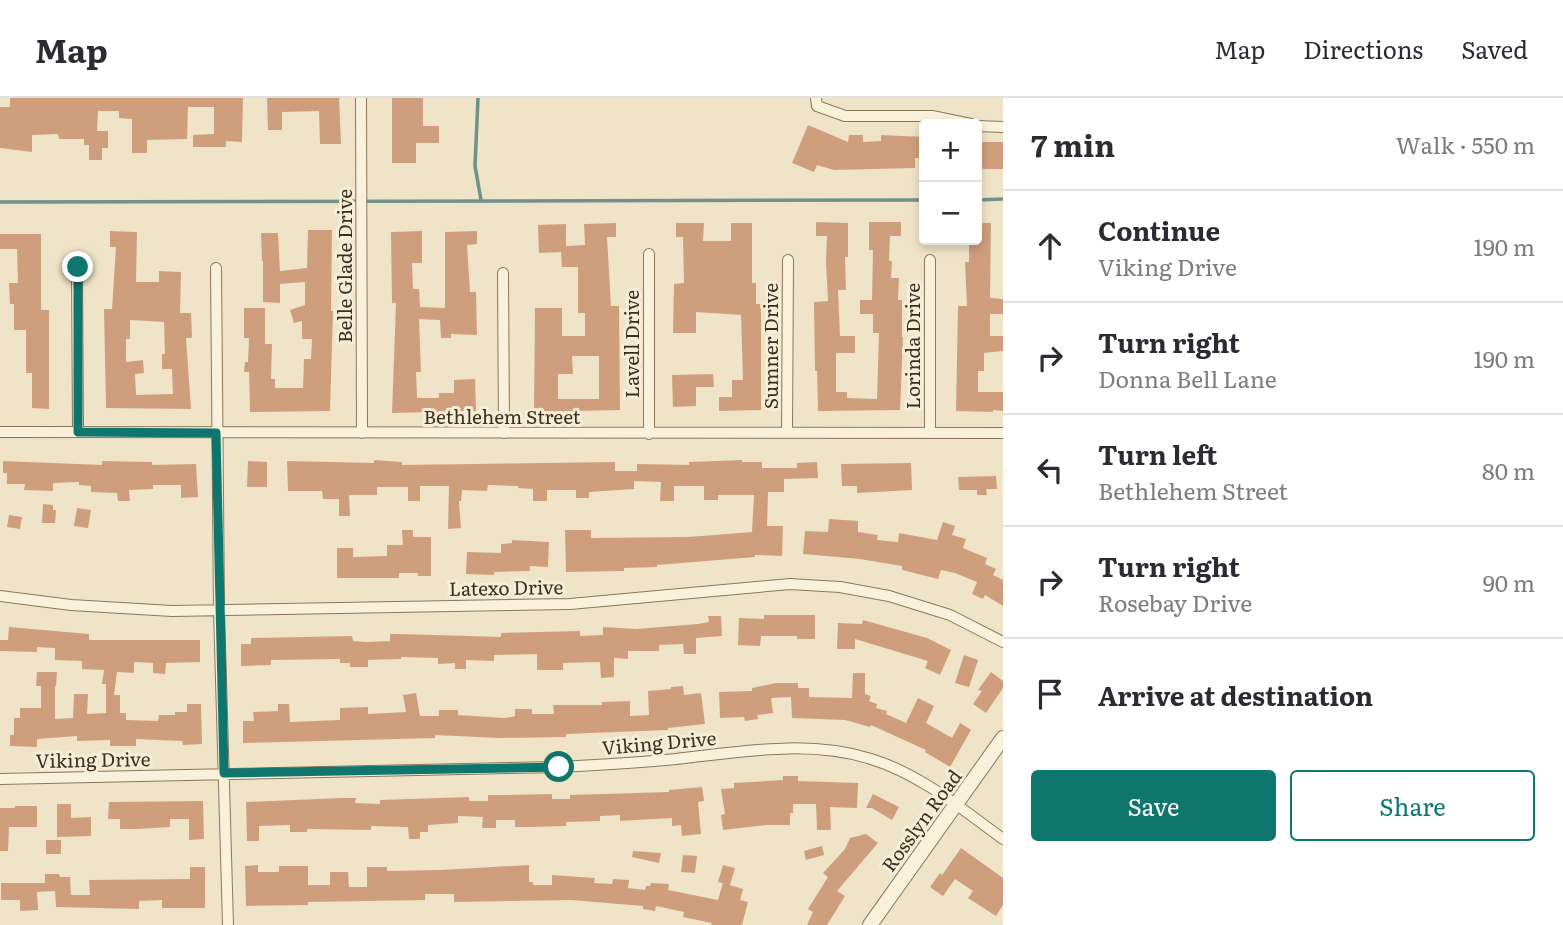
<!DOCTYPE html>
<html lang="en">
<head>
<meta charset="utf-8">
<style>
	body { margin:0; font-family:Literata,serif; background:#f2f2f3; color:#2b2b33 }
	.controls { position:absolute; right:21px; top:21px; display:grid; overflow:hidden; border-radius:7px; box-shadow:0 4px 10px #0003 }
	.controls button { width:63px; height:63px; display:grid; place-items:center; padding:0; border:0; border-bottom:2px solid #e1e1e2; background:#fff; color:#2b2b33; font:35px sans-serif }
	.stop { position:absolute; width:21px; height:21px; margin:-16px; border:5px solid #0f766e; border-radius:50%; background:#fff }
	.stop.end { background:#0f766e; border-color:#fff; box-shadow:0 2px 7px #0008 }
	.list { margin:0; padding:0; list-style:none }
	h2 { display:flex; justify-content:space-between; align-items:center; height:91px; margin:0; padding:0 28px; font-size:30px }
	h2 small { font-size:23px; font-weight:400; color:#7c7c81 }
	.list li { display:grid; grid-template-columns:46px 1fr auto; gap:21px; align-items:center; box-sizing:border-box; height:112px; padding:0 28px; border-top:2px solid #e1e1e2 }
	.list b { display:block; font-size:26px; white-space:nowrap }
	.list p { margin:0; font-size:23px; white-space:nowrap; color:#7c7c81 }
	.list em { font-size:23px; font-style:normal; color:#7c7c81 }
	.actions { display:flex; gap:14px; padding:21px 28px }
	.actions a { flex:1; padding:16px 0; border:2px solid #0f766e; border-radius:7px; text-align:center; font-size:24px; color:#0f766e }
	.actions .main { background:#0f766e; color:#fff }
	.icon { flex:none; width:38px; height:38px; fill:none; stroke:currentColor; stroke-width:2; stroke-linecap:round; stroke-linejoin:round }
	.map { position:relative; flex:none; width:1003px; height:827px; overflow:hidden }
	header { display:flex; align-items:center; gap:42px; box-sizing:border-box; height:98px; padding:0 35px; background:#fff; border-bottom:2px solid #e1e1e2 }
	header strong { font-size:33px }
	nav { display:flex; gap:38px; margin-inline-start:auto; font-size:24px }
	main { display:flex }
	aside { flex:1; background:#fff }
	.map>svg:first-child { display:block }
</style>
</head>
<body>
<header>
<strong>Map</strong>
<nav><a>Map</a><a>Directions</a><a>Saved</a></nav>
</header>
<main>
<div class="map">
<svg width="1003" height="827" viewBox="0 0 1003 827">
	<rect width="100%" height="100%" fill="#f0e4c8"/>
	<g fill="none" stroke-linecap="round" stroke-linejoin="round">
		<path stroke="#6f938a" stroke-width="3.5" d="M478 0 475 68 481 102
			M977 102 1003 101
			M0 104 924 102"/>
	</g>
	<path fill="#cf9f7d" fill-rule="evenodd" d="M10 0H243L242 44 226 43V49H193V37L214 36V9H188L187 41 147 42V55H132V21L119 20V13H98L97 33H108V50H102V62H89V47H84V41H59L58 36 32 37V54L0 50V9H10Z
		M267 0H339L341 46H320L319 13 282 14V32H268Z
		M392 0H423V28H439V45H416V65H392Z
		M808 27 848 44 849 37H863V44L881 43V37L924 39V60H915V70L834 72 817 67 814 74 792 65Z
		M977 44H1003V71H977Z
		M816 124 848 125V159H845L846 192H838L840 238H855V255H836V294H847V300L877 301 879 235H873V216H860V202H872L873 152H869V124H901V138H890L889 163H892L891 180H899L898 202H902V239H903L900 312 818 313 817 273H815L814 204 828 203 826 164 827 138H816Z
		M616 125V139H607L611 208H619L620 312 534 314 535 210H562V238H585V215H578V169H562L561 154 539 155 538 127 566 126V148L585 147 584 126ZM572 258H599V301H558V276H573Z
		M676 125H704L703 143H731V125H752V185H756V206H761V312L719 313V299H732V282H743L741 217 696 214V235H673L674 186 684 185 683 139H676Z
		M977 125H991L990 200 1003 201V216H990V238H1003V253L984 255V273H978V294H1003V313L993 312V314L956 313 958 208H967L965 164H969V142H977Z
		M308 132H332L331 213H333L330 313 250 314 249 274H244L245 264H248L249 240H244V210H265V246H272L271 281H275V290H303L304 261H311L312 241H302V223L294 225 290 212 305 207V184L280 186V205L263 204V163H262L261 135H278L280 173 307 170Z
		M110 133 137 134 136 184H159V173L181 174 180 215H191L192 240H186L191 311 106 310 104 211H112L116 149H110ZM130 222 164 224 165 256H162V271H172L173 296 136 297 135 276 144 275 143 262 126 264V241H130Z
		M422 133V165H412L413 191H419L420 209 445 210V134L477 133V146L467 147 470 194H476L477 237 451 236V240H441L440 222 419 221 421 274H416L417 300H439V295H454V282L475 281 476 313 392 315 396 205H392L391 134Z
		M0 136H41V212H49V311L32 310V275H26V232H14V206H10L9 185H18L17 151H0Z
		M713 276 714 289H696V308L673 309 672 277Z
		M374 362 402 364V367L615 364V373H637V366L689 367V364L742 362V364H762V370H797V365L817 364 818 380 784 381V394H768L767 428H783L782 458 755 457V459L657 467V469L624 470V473L566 474 565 432H591V440L688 439 752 434 754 397H718V402H704V388H674V403H660L661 384 634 383V391L589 394V400H576V392H547V403H533V391L518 390V388L488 387 487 393 462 392 461 403H459L461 430 448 431 449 388H420V403H408V389H377V397H349L350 418H339V401H323L322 393H288L287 363 374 365Z
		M3 363 102 367V363L152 364V367L196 366 198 399 181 400V387H153V391L129 392 130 403H118L117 395 91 394V388L79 387V384L53 385V393L24 392 25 386H7V375H3Z
		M248 363 267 364V389H247Z
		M911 365 912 392 857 395V388H842L841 366Z
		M996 378 997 391H986L987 397H977V392H959L958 379Z
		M43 406 53 407V412H56L55 425H42Z
		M77 410 91 412 88 430 74 428Z
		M9 417 22 419 20 431 7 429Z
		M829 421 858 423V434L878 437 877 442 898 444 899 435 937 442 943 424 955 428 952 437 966 441 963 450 987 460 985 466 996 471 993 477 1003 482V508L985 497 983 501 972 496 977 484 955 475 941 472 938 481 902 472V468L860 461 803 456 805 433 828 434Z
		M402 432H413V439H431V478H418V475H399V480H337V450H353V459L387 458V447H403Z
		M512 442 549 444 548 469 530 468V473L494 474V477L466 476 467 454 501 455V446L512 445Z
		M764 517H815V541H797V538H761L760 548 738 547 739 520 764 521Z
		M708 518H721L722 538 696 540V556H684L683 546 659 547V553H628V561L614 560V579L601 580 600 564 563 565V572H537V556L494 557V563L466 562V571H455V565L438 566V560L401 559V561L368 562V569H350V565H340V561L271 562V567L241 568V546H251V540L352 538 353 543 367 544 390 543V536H400L501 539V535L580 533V538L603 537V529L636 531 698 526 709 524Z
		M863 522 927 540 951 552 940 577 925 570 928 563 855 541V551H837L838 525 862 526Z
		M9 529 89 536V542H200V564L166 565 165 576 153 575V565L134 564V575L117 574 114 597H120V615H126V622L158 623 159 617H175V614H187V606H201L202 646 183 647 182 643 136 641V648H110V642L77 643V638L37 641V649L10 648V637H14V620H20V610H41V588H36L37 574H57L56 588H55V621L73 620 74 596H88L87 616 106 615V586H102L104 572 82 571V563L55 562V550L37 549V554L0 553V542H8Z
		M964 557 978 562 969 589 955 585Z
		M991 574 1003 583V590L986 615 973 606 982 593 978 592Z
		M853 575H865V596L871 598 869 603 877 606 876 610 887 613 886 616 906 625 918 600 934 608 926 625 952 640 960 625 971 632 950 669 925 654 926 652 871 627 870 629 845 622 792 620 791 599 771 600 773 615 757 617 758 621 745 623 744 619 720 620 719 594 752 593V590L776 585H798V590H809V599L852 600Z
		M683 588 684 597 701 595 705 626 668 630V632L566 636V639L500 640 435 637V640L243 645V623H254L253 614 278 613V606H289L290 624 340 622V610L368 609V616L406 614 403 597 416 595 420 618H439V612H458V617L505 620 515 618V611H532V616H554L553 607H602V604L630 603V618L649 617 648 593 671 591V589Z
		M783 678H798V683L858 685 857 710 830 709 831 732H817L816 706H793V715H790V727H767L723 732 721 717 725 716 721 691 734 690V685L783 682Z
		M702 689 704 703 698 704 701 736 682 738 681 727 672 728V720L620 723V717L600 718V723L566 724V728L533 729H515V722H496V730H482L483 719 458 718V725L428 727V734H420V741H409L408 729 371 728V732L307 731V734H290V727L259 728V743H247L246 704 341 700H356L355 705 380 706V702L469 699V703H488V697H504L552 696V701H570V697L669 694V692Z
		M873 696 899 709 892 722 872 710H866Z
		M203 703 204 741 189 742V721H170V729L138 731H120V721H108L109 704Z
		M57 706H71V720L91 719V738L57 739Z
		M15 708H37V729H9L8 753H0V710H15Z
		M866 736 878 745 837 793 845 798 827 827H807L813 814 808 811 828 779 823 775 845 751 850 740Z
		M46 742H61V756H46Z
		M822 748 824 757 806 762 804 753Z
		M961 750 1003 780V807L996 818 968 800 973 793 955 781 943 798 930 789 940 775 942 777Z
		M633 753 661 755 659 765 632 759Z
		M683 757 697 758 695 775 681 774Z
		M258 767V774H279V768H308V787H330V774H348L349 789H367V769H387V773L440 772 529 767V784H533V787H552V777L595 780 594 785 612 786 613 781 629 782 628 790 645 792 646 788H650L651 785 669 786 668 792 718 802 723 785 743 791 740 802 748 804 742 827H711L712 825 683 819 684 814 656 808 655 813 643 811V808L571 802 454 804V796H425V802L308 804V807L246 808 245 768Z
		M723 767 735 770 730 787 718 784Z
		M190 769H205V810H162V802L139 803V811L56 809 55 793 37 794 38 812 20 813V802H1V785H45V776H59L60 779H70L71 797H90L89 782 190 781Z"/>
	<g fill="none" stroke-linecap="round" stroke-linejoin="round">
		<defs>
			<path id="minor" d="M361 0 362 335
				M816 0 817 8 845 18H932L971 26
				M977 28 1003 29
				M649 156V336
				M930 162V335
				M77 169 78 334
				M216 170 219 512 228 827
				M503 175 504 335
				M0 334 1003 335
				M787 335 788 162
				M0 498 71 507 172 513 570 506 790 486 840 489 889 498 950 517 1003 544
				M0 681 559 669C598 667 637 665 676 661 741 654 808 641 871 661 920 676 962 711 1003 741"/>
			<path id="tertiary" d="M870 827 1003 640"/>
		</defs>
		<use href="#minor" stroke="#8d765c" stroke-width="12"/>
		<use href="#tertiary" stroke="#8d765c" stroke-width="16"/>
		<use href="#minor" stroke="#faf1dc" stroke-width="10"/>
		<use href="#tertiary" stroke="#faf1dc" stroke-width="14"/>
	</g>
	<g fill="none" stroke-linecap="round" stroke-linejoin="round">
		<path stroke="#0f766e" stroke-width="9" d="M78 169V334L216 335 224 675 559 669"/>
	</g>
	<g text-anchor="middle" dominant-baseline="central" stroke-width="6" stroke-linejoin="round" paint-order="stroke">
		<g font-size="19" fill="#3d2e20" stroke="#f7eed8">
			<text transform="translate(344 168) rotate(-90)">Belle Glade Drive</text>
			<text transform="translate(631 246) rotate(-90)">Lavell Drive</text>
			<text transform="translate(770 248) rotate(-90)">Sumner Drive</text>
			<text transform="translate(912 248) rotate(-90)">Lorinda Drive</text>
			<text x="502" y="318">Bethlehem Street</text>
			<text transform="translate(506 489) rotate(-1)">Latexo Drive</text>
			<text transform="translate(659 644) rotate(-5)">Viking Drive</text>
			<text transform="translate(93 661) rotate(-1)">Viking Drive</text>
			<text transform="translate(921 722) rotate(-54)">Rosslyn Road</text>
		</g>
	</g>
</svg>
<div class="controls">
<button>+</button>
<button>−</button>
</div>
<div class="stop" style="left:559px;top:669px"></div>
<div class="stop end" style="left:78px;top:169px"></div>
</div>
<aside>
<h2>7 min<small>Walk · 550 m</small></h2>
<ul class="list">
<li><svg class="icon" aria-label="ahead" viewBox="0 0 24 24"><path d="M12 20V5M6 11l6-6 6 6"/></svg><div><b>Continue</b><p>Viking Drive</p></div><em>190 m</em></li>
<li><svg class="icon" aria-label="right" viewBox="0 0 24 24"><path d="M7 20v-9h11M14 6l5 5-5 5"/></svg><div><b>Turn right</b><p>Donna Bell Lane</p></div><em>190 m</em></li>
<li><svg class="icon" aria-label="left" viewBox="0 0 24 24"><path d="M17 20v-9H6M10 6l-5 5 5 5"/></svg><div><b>Turn left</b><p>Bethlehem Street</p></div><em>80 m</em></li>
<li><svg class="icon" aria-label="right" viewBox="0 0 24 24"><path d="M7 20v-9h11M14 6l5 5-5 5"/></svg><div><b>Turn right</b><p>Rosebay Drive</p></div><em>90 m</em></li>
<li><svg class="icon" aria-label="arrive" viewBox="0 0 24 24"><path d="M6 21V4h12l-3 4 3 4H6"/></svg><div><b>Arrive at destination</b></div></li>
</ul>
<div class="actions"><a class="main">Save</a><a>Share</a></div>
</aside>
</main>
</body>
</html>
